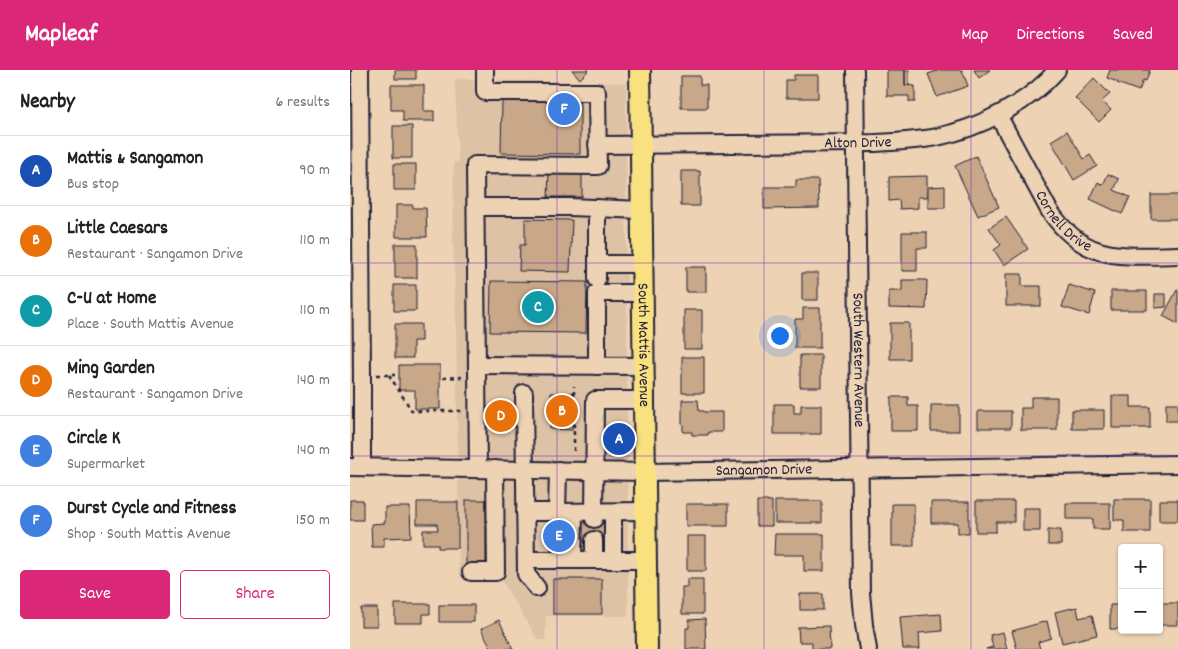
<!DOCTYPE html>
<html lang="en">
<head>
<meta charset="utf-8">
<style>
	body { margin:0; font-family:Dekko,sans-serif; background:#f6f6f6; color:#222 }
	.controls { position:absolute; right:15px; bottom:15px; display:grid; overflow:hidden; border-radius:5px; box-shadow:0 1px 4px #0004 }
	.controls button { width:45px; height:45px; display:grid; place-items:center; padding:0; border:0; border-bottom:1px solid #e0e0e0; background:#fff; color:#222; font:25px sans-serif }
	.you { position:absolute; left:429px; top:265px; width:18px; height:18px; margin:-12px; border:4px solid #fff; border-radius:50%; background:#1a73e8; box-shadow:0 0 0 8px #1a73e833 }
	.badge { display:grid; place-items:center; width:32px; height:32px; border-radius:50%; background:#db2777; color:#fff; font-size:16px; font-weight:700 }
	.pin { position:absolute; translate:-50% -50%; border:2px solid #fff; box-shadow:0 1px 5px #0006 }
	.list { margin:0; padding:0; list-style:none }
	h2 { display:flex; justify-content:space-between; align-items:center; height:65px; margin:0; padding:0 20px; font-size:21px }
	h2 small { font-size:16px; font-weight:400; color:#767676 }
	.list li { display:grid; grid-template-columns:32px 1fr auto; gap:15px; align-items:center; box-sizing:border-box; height:70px; padding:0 20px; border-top:1px solid #e0e0e0 }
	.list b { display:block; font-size:19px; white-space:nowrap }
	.list p { margin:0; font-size:16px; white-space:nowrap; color:#767676 }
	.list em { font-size:16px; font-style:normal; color:#767676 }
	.actions { display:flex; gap:10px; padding:15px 20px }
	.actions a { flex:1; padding:11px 0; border:1px solid #db2777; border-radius:5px; text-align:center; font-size:18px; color:#db2777 }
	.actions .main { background:#db2777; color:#fff }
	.map { position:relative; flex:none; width:828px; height:579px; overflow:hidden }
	header { display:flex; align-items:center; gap:30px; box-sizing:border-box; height:70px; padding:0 25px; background:#db2777; color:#fff }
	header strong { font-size:24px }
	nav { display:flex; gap:28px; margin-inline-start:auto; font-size:18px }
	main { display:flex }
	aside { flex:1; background:#fff }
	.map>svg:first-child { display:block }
</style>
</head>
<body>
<header>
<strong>Mapleaf</strong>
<nav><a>Map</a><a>Directions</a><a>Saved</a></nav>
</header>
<main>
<aside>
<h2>Nearby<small>6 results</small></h2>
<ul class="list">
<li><span class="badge" style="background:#1a4fb4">A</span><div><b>Mattis &amp; Sangamon</b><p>Bus stop</p></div><em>90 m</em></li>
<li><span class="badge" style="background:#e8710a">B</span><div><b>Little Caesars</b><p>Restaurant · Sangamon Drive</p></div><em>110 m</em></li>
<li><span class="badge" style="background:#0f9aa8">C</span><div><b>C-U at Home</b><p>Place · South Mattis Avenue</p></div><em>110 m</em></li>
<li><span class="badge" style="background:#e8710a">D</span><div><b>Ming Garden</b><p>Restaurant · Sangamon Drive</p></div><em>140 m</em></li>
<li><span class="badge" style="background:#3f7fe0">E</span><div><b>Circle K</b><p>Supermarket</p></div><em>140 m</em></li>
<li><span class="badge" style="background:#3f7fe0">F</span><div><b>Durst Cycle and Fitness</b><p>Shop · South Mattis Avenue</p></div><em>150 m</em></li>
</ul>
<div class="actions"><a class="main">Save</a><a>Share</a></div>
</aside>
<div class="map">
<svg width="828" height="579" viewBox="0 0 828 579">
	<rect width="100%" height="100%" fill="#edd2b4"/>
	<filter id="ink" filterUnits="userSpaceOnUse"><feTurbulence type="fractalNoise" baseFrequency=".02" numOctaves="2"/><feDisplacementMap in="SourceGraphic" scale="10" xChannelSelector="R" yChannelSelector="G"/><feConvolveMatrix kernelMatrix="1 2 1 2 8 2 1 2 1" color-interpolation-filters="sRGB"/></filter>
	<g filter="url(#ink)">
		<path fill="#dec2a5" d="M105 9 276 13 278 546H196L195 570H188L150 508 109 504 106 251 103 170 104 92H108Z"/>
		<path fill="#c8a889" stroke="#22223b" d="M45 0H66V9H45Z
			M222 0H239L230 9Z
			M537 0H555V15L565 16V32H559V26H537Z
			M555 0H559V16L555 15Z
			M590 0H612L618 16 587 27 578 4Z
			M624 0H640L629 8Z
			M760 0H800L796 11 793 10 789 21 767 13 768 12 757 8Z
			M444 5H468V28H436V10H444Z
			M331 6H350V15H357V38H331Z
			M744 8 760 24 752 31 761 40 749 52 725 28Z
			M41 15H74V41H84V51H53V40H41Z
			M152 31 230 32V84L151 83Z
			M43 56H62V88H43Z
			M717 61 734 89 740 85 747 96 724 110 701 71Z
			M626 86 649 137 628 146 605 96Z
			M44 94H66V120H44Z
			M199 100 232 101V127H198Z
			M331 101H350V136H331Z
			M758 104 769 109 764 120 780 127 772 144 740 129 748 112 753 115Z
			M577 106V127H568V138L550 139 549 130 539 131V107Z
			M446 110H468L469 138 414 139V117H446Z
			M595 116V138H578V117Z
			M801 125H828V149H801Z
			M46 135H63V138H76L77 167H46Z
			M656 147 678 179 654 195 644 180 651 175 639 158Z
			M175 149 222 150 220 202 169 201 170 175H175Z
			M552 162H577V178H567V201H552Z
			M45 174H67V208H45Z
			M336 197H356V222H336Z
			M452 203H468V230H452Z
			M656 204H672V216H691V236H656Z
			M552 210H577L576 239 539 238V221H552Z
			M141 211 237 212 236 263 140 262Z
			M44 215H66V241H44Z
			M719 215 745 223 739 245 712 237Z
			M827 220H828V254L813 246Z
			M761 221H797V240H761Z
			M805 224H816V237L805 238Z
			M453 238H470V278H445V249H453Z
			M334 240H352V279H334Z
			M540 253H559V289H540Z
			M45 254H71V271H63V288H45Z
			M450 285H471V317H450Z
			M332 287H354V323H332Z
			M49 295H90V339H65V320H49Z
			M201 323H223L222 360 200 359Z
			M762 326H781V337H800V358H762Z
			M541 327H558V336H568V361H541Z
			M681 327H707V360H671V338H681Z
			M332 330H348L349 341H354V342H372V362H358V365H342V362H333V354H332Z
			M816 333H828V351H816Z
			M424 334H444V343H451V335H471V364H424Z
			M581 335H609V361H581Z
			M138 337H165V356L137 355Z
			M722 340H754V359H722Z
			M628 341H661V358H628Z
			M764 429H800V462H774V450H764Z
			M0 430H13V450H0Z
			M116 430H136V495H116Z
			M809 430H828V451H809Z
			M407 431H422V456H407Z
			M425 431H472V453H425Z
			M626 431H664V452H646V462H626Z
			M67 432H108V478H88V474H73V460H88L87 454H67Z
			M581 432H619V463H608V453H581Z
			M716 433H760V459H743V449H716Z
			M336 434H378V456H336Z
			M542 434H564V476H542Z
			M35 437H60L61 467 34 468V477H22L21 454 35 453Z
			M673 438H690V461H673Z
			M258 449 259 469 231 471 230 450Z
			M200 451H218L219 481H201Z
			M698 460H711V475H698Z
			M425 464H474V501H454V485H424Z
			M337 466H356V501H337Z
			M203 509H252V544H203Z
			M337 509H353V544H332V517H337Z
			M450 524H473V540H450Z
			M809 533H828V555H809Z
			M45 534H80V544H73V553H45Z
			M89 535H124V552H89Z
			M760 535H772V559H760Z
			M727 537 729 548 742 545 747 565 712 573 705 542Z
			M11 538H27V556H11Z
			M591 544 592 561 569 563 570 579H553L550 547Z
			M355 549 356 579H336V558H339V550Z
			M149 550 163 579H142L131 559Z
			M697 551 701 568 688 572 690 579H667L662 561Z
			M479 556 480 579H462V572H449L448 557Z
			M653 562 657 579H636L643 577 640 565Z"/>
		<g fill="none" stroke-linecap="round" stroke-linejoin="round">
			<defs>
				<g id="minor">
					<path d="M10 0 12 305V397"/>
					<path id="s1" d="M505 0 511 523 514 555 518 579"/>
					<path id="s2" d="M648 45 699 140C735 193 771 186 828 185"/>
					<path id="s3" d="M247 75 525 73C545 72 566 71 587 67 629 58 678 34 707 0"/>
					<path d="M126 137H220L292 140"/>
					<path d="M247 138V209"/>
					<path d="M247 194H292"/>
					<path d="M127 295 294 296"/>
					<path d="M247 296V223H293"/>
					<path d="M174 323 176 504 187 518"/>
					<path id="s4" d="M0 397 295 402 828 394"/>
					<path d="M128 399 125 95 248 96 247 22H135V0"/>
					<path d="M175 442H207L208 400"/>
					<path d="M207 442 295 441"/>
					<path d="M244 449 245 330H294"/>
					<path d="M244 470V490"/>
					<path d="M176 490H296"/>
					<path d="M223 490 224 442"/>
					<path d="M263 490V442"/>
					<path d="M121 502H146L145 399"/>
				</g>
				<g id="major">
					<path id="s5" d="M290 0 297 579"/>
				</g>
			</defs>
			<use href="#minor" stroke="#22223b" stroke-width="20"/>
			<use href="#major" stroke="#22223b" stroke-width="24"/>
			<path stroke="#22223b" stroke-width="2.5" stroke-dasharray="4 4" stroke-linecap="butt" d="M26 305H45
				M39 305 62 341H113
				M93 308 112 307
				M224 381V316"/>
			<use href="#minor" stroke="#edd2b4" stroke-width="16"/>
			<use href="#major" stroke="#fae180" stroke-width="20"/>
		</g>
	</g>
	<path fill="none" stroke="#7b2cbf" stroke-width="1" stroke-opacity="0.55" d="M207 0V579M414 0V579M621 0V579M0 193H828M0 386H828"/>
	<g text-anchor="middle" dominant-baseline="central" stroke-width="5" stroke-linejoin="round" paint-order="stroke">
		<g font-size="16" fill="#22223b" stroke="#edd2b4">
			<text stroke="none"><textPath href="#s3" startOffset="261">Alton Drive</textPath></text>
			<text stroke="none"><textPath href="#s2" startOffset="126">Cornell Drive</textPath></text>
			<text stroke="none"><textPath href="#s5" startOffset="275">South Mattis Avenue</textPath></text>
			<text stroke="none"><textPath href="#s1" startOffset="290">South Western Avenue</textPath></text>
			<text stroke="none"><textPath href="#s4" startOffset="414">Sangamon Drive</textPath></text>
		</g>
	</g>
</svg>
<div class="controls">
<button>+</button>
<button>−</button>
</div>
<div class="you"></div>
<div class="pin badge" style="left:269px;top:369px;background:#1a4fb4">A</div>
<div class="pin badge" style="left:212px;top:341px;background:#e8710a">B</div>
<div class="pin badge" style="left:188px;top:237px;background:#0f9aa8">C</div>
<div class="pin badge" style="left:151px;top:346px;background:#e8710a">D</div>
<div class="pin badge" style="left:209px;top:466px;background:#3f7fe0">E</div>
<div class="pin badge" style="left:214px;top:39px;background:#3f7fe0">F</div>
</div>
</main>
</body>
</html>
